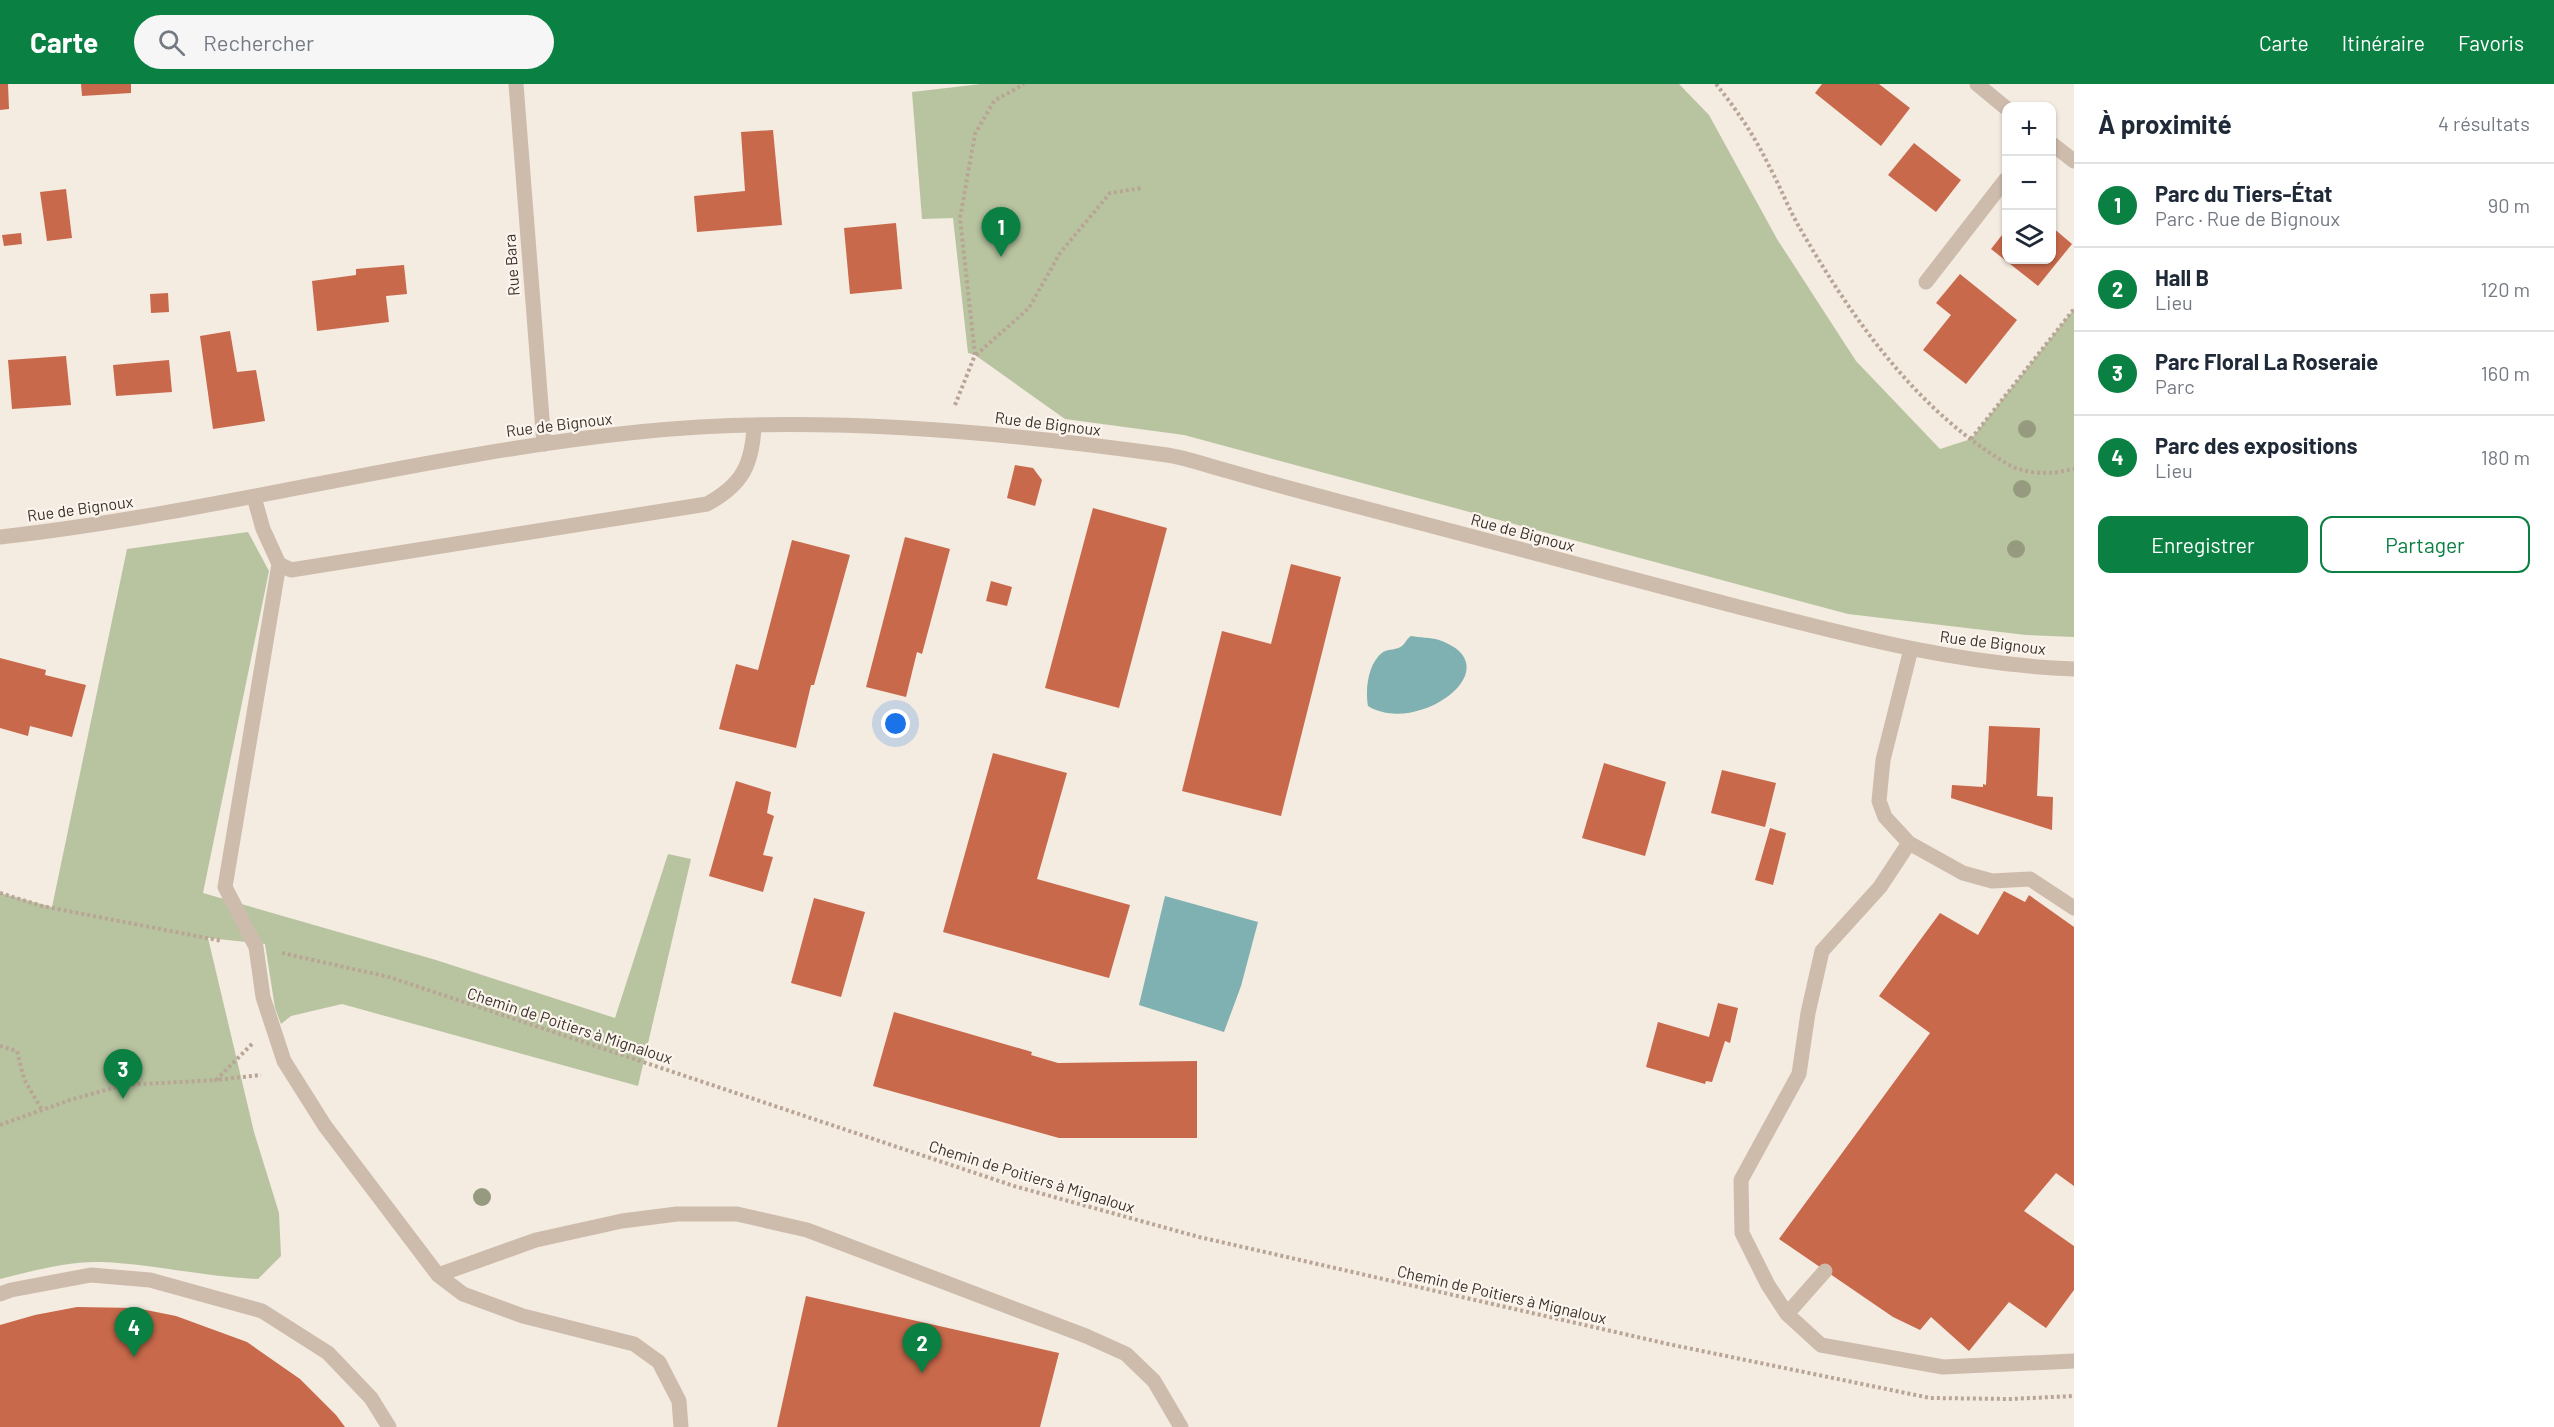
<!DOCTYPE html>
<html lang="fr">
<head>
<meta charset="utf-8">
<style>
	body { margin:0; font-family:Barlow,sans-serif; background:#f6f6f7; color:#1f2937 }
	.controls { position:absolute; right:18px; top:18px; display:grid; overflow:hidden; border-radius:12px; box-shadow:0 2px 4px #0004 }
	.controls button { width:54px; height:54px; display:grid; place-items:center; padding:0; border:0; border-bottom:2px solid #e0e1e3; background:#fff; color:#1f2937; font:30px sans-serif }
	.you { position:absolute; left:896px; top:640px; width:21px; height:21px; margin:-15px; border:4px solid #fff; border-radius:50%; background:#1a73e8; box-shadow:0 0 0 9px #1a73e833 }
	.badge { display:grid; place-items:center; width:39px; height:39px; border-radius:50%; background:#0b8043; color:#fff; font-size:20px; font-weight:700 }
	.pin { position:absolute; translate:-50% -50px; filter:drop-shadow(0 2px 3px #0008) }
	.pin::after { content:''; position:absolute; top:32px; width:21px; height:18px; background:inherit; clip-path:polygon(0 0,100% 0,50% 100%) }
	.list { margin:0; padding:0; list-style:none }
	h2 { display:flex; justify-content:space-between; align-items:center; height:78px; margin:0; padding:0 24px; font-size:26px }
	h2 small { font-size:20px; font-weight:400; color:#747a83 }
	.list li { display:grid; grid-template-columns:39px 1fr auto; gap:18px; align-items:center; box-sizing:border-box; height:84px; padding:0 24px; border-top:2px solid #e0e1e3 }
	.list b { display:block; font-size:22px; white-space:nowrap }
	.list p { margin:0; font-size:20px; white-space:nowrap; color:#747a83 }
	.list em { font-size:20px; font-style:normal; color:#747a83 }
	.actions { display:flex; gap:12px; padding:18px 24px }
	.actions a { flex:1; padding:14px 0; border:2px solid #0b8043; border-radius:12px; text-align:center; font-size:21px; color:#0b8043 }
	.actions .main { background:#0b8043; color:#fff }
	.icon { flex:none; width:33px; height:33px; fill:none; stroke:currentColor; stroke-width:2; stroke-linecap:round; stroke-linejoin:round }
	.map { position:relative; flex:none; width:2074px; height:1343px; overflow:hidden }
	header { display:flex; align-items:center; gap:36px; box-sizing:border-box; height:84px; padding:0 30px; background:#0b8043; color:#fff }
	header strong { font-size:28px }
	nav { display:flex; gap:33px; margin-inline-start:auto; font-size:21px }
	.search { width:420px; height:54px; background:#f6f6f7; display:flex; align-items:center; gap:15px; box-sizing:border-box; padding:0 21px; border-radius:33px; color:#747a83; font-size:22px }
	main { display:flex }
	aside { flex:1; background:#fff }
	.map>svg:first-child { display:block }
</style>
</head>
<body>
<header>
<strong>Carte</strong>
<div class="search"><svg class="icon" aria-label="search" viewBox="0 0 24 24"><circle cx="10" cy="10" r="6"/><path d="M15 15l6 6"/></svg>Rechercher</div>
<nav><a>Carte</a><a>Itinéraire</a><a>Favoris</a></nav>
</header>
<main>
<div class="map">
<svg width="2074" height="1343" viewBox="0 0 2074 1343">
	<rect width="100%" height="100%" fill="#f4ebe1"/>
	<path fill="#b8c4a0" d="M981 0H1679L1709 31 1777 155 1856 277 1940 365 1971 355 2074 225V553L2026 551 1848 530 1184 351 1065 335 975 271 968 269 953 134 922 135 912 8Z
		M248 448 269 487 203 809 436 876 615 934 668 770 691 775 638 1002 342 920 291 932 281 940 275 924 265 860 208 854 254 1048 279 1129 281 1172 258 1195C205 1193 153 1180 101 1178 68 1177 32 1187 0 1195V809L52 823 127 465Z"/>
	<path fill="#7fb0b2" d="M1411 552C1420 554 1430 553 1439 556 1514 582 1418 653 1368 622 1365 605 1368 579 1383 568 1389 565 1397 566 1402 562 1406 559 1406 555 1411 552Z
		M1165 812 1258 838 1241 902 1224 948 1139 921Z"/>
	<path fill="#c8694b" d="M0 0H8L9 25 0 26Z
		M81 0H131V9L82 12Z
		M1822 0H1879L1910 24 1881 62 1815 9Z
		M773 46 782 141 697 148 694 112 745 107 741 48Z
		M1914 59 1961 96 1936 128 1888 91Z
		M66 105 72 154 47 157 40 108Z
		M896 139 902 205 850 210 844 144Z
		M2052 143 2072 160 2038 202 1991 165 2006 146V176H2052Z
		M21 149 22 160 4 162 2 151Z
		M404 181 407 210 386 212 389 238 317 247 312 197 356 191V185Z
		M1960 190 2017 236 1966 300 1923 266 1951 231 1936 219Z
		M168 209 169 228 151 229 150 210Z
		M230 247 237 288 256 286 265 337 213 345 200 252Z
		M66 272 71 321 12 325 8 276Z
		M169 276 172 308 116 312 113 281Z
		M1015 381 1033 384 1042 396 1035 422 1007 414Z
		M1093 424 1167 444 1119 624 1045 604Z
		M905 453 950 465 922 570 917 568 906 613 866 603Z
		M792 456 850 471 814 601H811L796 664 719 645 736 580 758 586Z
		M1291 480 1341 493 1281 732 1182 707 1222 547 1271 560Z
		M991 497 1012 503 1007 522 986 517Z
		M0 574 46 586 45 591 86 601 72 653 30 642 28 652 0 644Z
		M1989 642 2040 644 2037 712 2053 713 2052 746 1951 714 1952 701 1983 703V700L1986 701Z
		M993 669 1067 689 1037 795 1130 821 1109 894 943 848Z
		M1604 679 1666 698 1645 772 1582 754Z
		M1722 686 1776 699 1765 743 1711 729Z
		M736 697 771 708 767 729 774 732 763 771 773 773 763 808 709 792Z
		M1770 744 1786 749 1773 801 1755 796Z
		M2004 807 2025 818 2029 811 2074 843V1102L2056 1089 2024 1127 2074 1162V1206L2046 1244 2009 1218 1969 1267 1931 1233 1920 1246 1893 1233 1779 1155 1930 949 1879 912 1940 829 1978 851Z
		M814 814 865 828 841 913 791 899Z
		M1718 919 1738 924 1730 959 1725 957 1712 998 1706 997 1705 1000 1646 983 1658 938 1709 953Z
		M894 928 1032 968 1031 971 1058 979 1197 977V1054H1059L873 1002Z
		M806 1212 1059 1269 1040 1343H777Z
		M77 1223 136 1224 176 1232 247 1258 300 1295 336 1331 345 1343H0V1241L35 1231Z"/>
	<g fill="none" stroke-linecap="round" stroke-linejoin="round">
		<path stroke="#b9a596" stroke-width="4" stroke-dasharray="3 3" stroke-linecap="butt" d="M1716 0C1736 25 1754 51 1768 80 1779 100 1787 121 1798 141 1851 233 1918 330 2013 383 2034 391 2052 390 2074 385
			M976 271 1029 224 1060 169 1110 109 1142 104
			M955 321 975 271 960 134 975 50 994 17 1024 0
			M1971 355 2074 225
			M0 809 42 822 222 857
			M282 869 389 893 1014 1102 1199 1153 1668 1260 1930 1314 2010 1315 2074 1312
			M252 960 216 996 261 991
			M0 962 17 967 24 995 42 1026
			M0 1041 70 1016 124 1001 216 996"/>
		<path stroke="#cdbbac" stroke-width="15" d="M1926 198 2006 95
			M254 413 263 445 279 480 291 486 707 420C742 401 752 381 754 343
			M279 480 225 803 256 863 263 913 284 977 325 1042 438 1191 463 1210 523 1232 634 1260 659 1278 679 1317 681 1343
			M1911 565 1883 676 1879 717 1885 733 1909 759 1880 803 1822 867 1808 929 1799 990 1741 1096 1742 1149 1768 1201 1787 1230 1821 1261 1943 1283 2074 1277
			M1909 759 1963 789 1992 797 2030 795 2074 824
			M438 1191 536 1156 622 1137 677 1130H737L807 1146 1086 1252 1126 1270 1154 1297 1181 1343
			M0 1210 11 1206 91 1191 150 1196 262 1227 328 1269 371 1314 389 1343
			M1787 1230 1825 1187"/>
		<path stroke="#cdbbac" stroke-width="15" d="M516 0 544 360
			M1977 0 2006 24
			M2052 60 2074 77"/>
		<path stroke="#cdbbac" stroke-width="15" d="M0 453C215 429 423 370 638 348 811 330 995 347 1167 371 1188 374 1208 382 1228 387 1266 398 1303 408 1341 418 1471 453 1601 487 1731 521 1844 550 1957 581 2074 585"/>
	</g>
	<g fill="#969b7f">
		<circle cx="2027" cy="345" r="9"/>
		<circle cx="2022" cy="405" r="9"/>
		<circle cx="2016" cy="465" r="9"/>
		<circle cx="482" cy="1113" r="9"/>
	</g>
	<g text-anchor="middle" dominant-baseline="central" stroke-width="4.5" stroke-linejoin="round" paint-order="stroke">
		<g font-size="16" fill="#3b302b" stroke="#fbf5ee">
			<text transform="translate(511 181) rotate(-94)">Rue Bara</text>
			<text transform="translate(1048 339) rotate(7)">Rue de Bignoux</text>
			<text transform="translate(559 340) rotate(-7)">Rue de Bignoux</text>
			<text transform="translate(80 424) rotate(-8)">Rue de Bignoux</text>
			<text transform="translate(1523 448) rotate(15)">Rue de Bignoux</text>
			<text transform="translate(1993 558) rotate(7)">Rue de Bignoux</text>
			<text transform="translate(570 941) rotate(18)">Chemin de Poitiers à Mignaloux</text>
			<text transform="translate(1032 1092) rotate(17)">Chemin de Poitiers à Mignaloux</text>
			<text transform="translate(1502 1210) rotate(13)">Chemin de Poitiers à Mignaloux</text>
		</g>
	</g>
</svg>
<div class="controls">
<button>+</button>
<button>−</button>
<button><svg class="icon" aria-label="layers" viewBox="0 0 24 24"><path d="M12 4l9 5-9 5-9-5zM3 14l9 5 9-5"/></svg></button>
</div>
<div class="you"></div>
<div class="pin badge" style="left:1001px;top:173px">1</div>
<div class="pin badge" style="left:922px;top:1289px">2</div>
<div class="pin badge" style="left:123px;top:1015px">3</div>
<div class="pin badge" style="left:134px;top:1273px">4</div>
</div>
<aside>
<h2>À proximité<small>4 résultats</small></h2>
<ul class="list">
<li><span class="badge">1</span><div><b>Parc du Tiers-État</b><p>Parc · Rue de Bignoux</p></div><em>90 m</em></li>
<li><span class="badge">2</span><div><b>Hall B</b><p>Lieu</p></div><em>120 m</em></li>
<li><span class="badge">3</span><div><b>Parc Floral La Roseraie</b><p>Parc</p></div><em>160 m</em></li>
<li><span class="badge">4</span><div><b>Parc des expositions</b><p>Lieu</p></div><em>180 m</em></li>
</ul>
<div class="actions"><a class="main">Enregistrer</a><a>Partager</a></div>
</aside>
</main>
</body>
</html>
